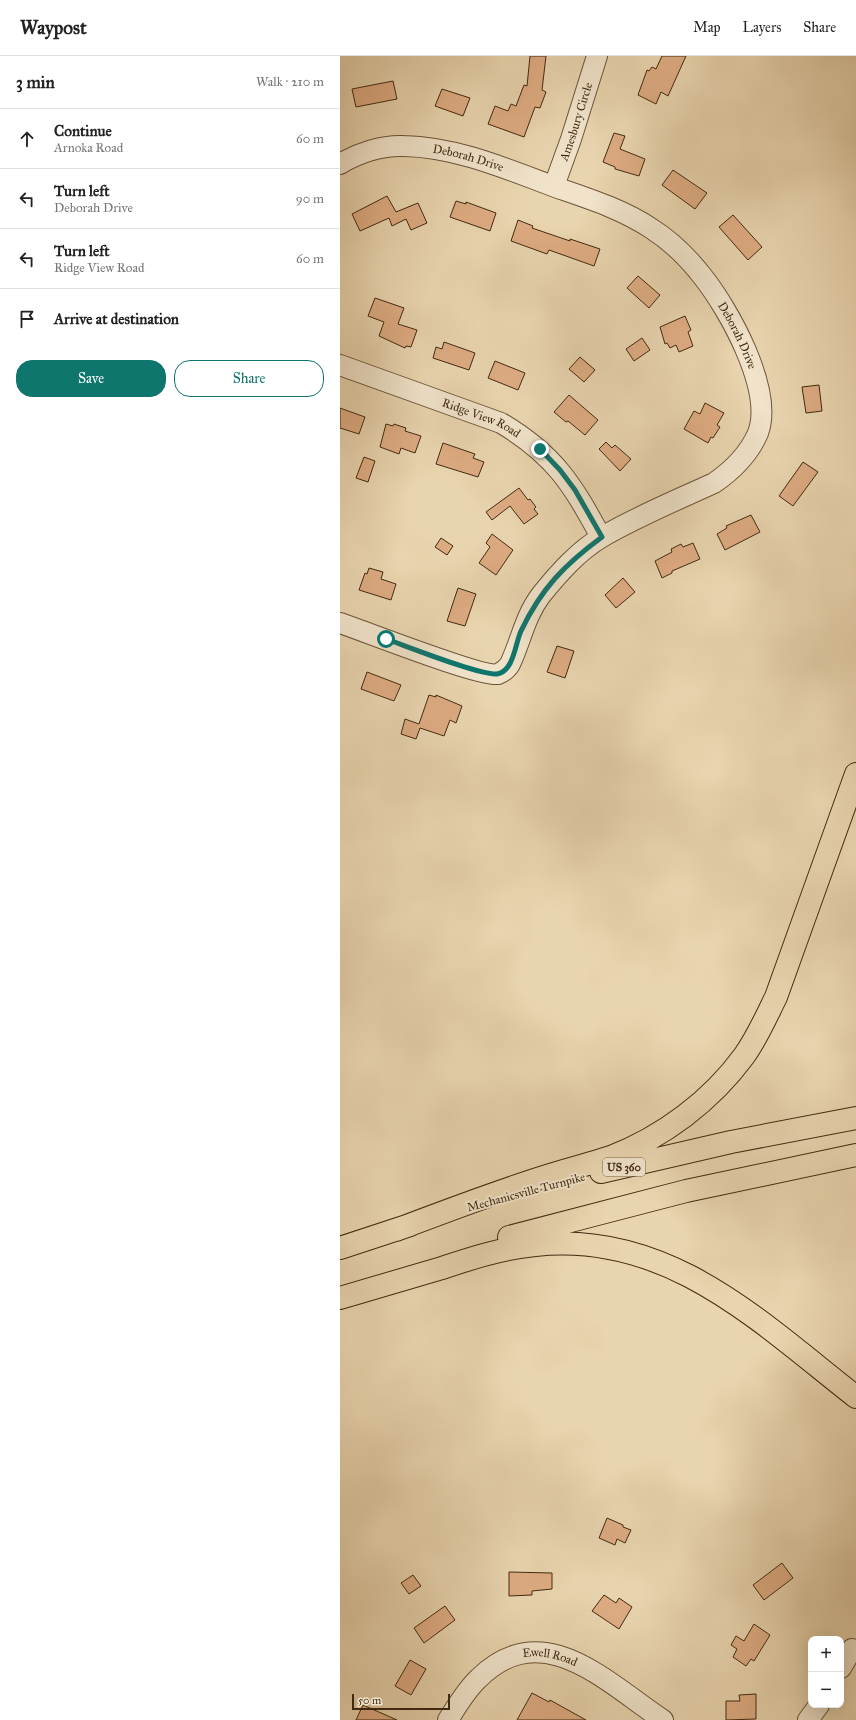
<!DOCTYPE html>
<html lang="en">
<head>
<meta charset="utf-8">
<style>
	body { margin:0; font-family:"IM FELL Great Primer",serif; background:#f6f6f6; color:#222 }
	.controls { position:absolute; right:12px; bottom:12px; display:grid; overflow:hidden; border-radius:8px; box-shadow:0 4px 16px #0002 }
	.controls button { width:36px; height:36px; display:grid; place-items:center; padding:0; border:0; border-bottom:1px solid #e0e0e0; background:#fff; color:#222; font:20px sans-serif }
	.scale { position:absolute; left:12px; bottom:10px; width:98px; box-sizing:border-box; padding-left:4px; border:2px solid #422a10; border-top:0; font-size:11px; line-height:14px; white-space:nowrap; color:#422a10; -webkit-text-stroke:3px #f0e3ca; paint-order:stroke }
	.stop { position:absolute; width:12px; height:12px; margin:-9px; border:3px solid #0f766e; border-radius:50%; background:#fff }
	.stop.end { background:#0f766e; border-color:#fff; box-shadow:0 1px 4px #0008 }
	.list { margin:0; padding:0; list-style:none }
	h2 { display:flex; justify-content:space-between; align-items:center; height:52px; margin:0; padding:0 16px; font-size:17px }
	h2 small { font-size:13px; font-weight:400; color:#767676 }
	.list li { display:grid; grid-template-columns:26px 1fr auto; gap:12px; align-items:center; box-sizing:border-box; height:60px; padding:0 16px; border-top:1px solid #e0e0e0 }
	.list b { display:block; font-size:15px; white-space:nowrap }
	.list p { margin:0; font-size:13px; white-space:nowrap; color:#767676 }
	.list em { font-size:13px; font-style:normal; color:#767676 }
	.actions { display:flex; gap:8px; padding:12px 16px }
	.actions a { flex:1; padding:9px 0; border:1px solid #0f766e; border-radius:16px; text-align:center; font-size:14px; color:#0f766e }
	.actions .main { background:#0f766e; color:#fff }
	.icon { flex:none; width:22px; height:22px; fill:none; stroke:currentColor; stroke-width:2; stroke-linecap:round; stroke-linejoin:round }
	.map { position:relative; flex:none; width:516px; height:1664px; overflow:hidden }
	header { display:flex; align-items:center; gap:24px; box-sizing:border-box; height:56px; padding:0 20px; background:#fff; border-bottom:1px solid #e0e0e0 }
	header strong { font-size:19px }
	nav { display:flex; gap:22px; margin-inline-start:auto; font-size:14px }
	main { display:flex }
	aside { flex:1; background:#fff }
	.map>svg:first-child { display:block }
</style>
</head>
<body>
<header>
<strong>Waypost</strong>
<nav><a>Map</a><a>Layers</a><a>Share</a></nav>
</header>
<main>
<aside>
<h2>3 min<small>Walk · 210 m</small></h2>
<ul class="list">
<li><svg class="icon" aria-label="ahead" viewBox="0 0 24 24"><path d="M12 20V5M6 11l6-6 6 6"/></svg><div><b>Continue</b><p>Arnoka Road</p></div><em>60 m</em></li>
<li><svg class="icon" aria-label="left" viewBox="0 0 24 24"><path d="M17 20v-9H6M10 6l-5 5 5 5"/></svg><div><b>Turn left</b><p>Deborah Drive</p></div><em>90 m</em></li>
<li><svg class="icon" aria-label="left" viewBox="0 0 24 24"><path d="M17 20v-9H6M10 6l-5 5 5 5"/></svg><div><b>Turn left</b><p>Ridge View Road</p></div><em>60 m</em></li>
<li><svg class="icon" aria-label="arrive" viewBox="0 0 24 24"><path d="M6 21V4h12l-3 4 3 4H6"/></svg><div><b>Arrive at destination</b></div></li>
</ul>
<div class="actions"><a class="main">Save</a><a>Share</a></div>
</aside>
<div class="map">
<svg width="516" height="1664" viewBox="0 0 516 1664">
	<rect width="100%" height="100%" fill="#e8d4ae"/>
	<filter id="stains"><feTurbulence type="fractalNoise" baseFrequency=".005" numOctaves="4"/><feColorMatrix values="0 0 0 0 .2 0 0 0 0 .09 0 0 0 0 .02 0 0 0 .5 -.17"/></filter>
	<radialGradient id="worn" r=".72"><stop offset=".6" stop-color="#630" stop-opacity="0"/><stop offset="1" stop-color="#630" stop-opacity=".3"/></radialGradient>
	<path fill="#ddab82" stroke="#422a10" d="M190 0H206L202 34 206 36 200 52 195 51 184 81 148 68 155 50 168 55 171 48 176 50 184 29 187 30Z
		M322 0H346L328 40 321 36 316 48 298 39 307 14 309 15 312 11 316 13Z
		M53 25 57 43 16 51 12 33Z
		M102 33 130 42 123 60 95 50Z
		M274 77 285 80 280 93 305 103 299 120 275 113V111L263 106Z
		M333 114 367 137 355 153 322 129Z
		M47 140 56 156 78 147 87 167 71 174 66 163 52 170 49 162 20 175 12 158Z
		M116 145 126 148V146L156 157 150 175 110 161Z
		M393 159 422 191 408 204 379 171Z
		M178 164 193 170 192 172 230 185V183L260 193 254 210 209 194 207 198 171 185Z
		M298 220 320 239 309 252 287 232Z
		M35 242 64 252 58 268 77 274 71 291 66 290 65 292 39 280 44 266 28 260Z
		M345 260 351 274 348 276 353 290 339 296 336 289 330 292 327 287 325 288 320 271Z
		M302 282 310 294 294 305 286 293Z
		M104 286 135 297 129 314 93 302 96 291 102 293Z
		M240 301 255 314 244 326 229 313Z
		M155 305 185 317 178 334 148 322Z
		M479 329 482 355 466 357 462 331Z
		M229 339 258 364 245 379 228 365 226 366 214 356Z
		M365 347 384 357 377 369 380 371 373 382 371 381 368 387 344 373 354 355 360 358Z
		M0 352 25 361 19 378 0 372Z
		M46 368 53 370 54 368 66 372 65 375 81 380 75 397 61 392 59 398 40 391Z
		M266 386 272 392 275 389 291 403 280 415 259 393Z
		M103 387 135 398 133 402 144 406 138 421 96 408Z
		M24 401 35 405 28 426 16 422Z
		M463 406 478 416 453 450 439 440Z
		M179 432 188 444 190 443 196 451 194 453 198 458 184 468 170 450 152 464 146 456Z
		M411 459 420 476 385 494 377 478 387 472 386 470Z
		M152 478 173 494 156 519 139 507 150 491 146 487Z
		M101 482 113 490 107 499 95 491Z
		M353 487 360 503 332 515V517L322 522 315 505 332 496 331 493 341 488 343 491Z
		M29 512 43 516 41 523 56 528 51 544 19 534 25 517 27 518Z
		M283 522 295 536 276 552 265 539Z
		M118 532 136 538 125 570 107 565Z
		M217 590 234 595 225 622 207 616Z
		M27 616 61 629 54 645 21 633Z
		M89 639 96 641V639L122 650 116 667 110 664 104 680 80 672 76 683 61 678 65 663 79 668Z
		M267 1462 283 1469V1471L291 1474 285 1487 277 1483 275 1489 259 1482Z
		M442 1507 453 1522 424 1544 413 1529Z
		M169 1516 212 1517V1533L192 1535V1539L169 1540Z
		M73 1519 81 1530 69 1538 61 1527Z
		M264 1539 276 1547 279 1542 292 1551 279 1573 252 1555Z
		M105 1550 115 1564 84 1587 74 1572Z
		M414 1568 430 1579 414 1605 411 1603 406 1610 393 1601 397 1593 391 1589 396 1580 404 1585Z
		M70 1604 86 1613 71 1639 55 1630Z
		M192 1637 209 1646 210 1644 246 1664H177Z
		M416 1638V1663L386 1664V1645H400L399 1639Z
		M23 1649 57 1664H16Z"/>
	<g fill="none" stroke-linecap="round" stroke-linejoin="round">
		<defs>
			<g id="minor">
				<path id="s1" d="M0 108C18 97 42 89 64 90 117 91 169 114 218 132 250 143 284 154 312 173 331 185 349 203 363 221 389 254 434 334 418 377 409 398 393 414 374 427 337 444 298 460 262 481 238 495 218 518 201 539 185 560 181 585 170 608 167 613 163 616 158 618 143 622 24 575 0 567"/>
				<path id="s2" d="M214 130 231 83 257 0"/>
				<path id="s3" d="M0 309 161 367C215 399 232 428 261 481"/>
				<path d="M501 1612 512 1593"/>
				<path id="s4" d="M108 1664C117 1650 126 1634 139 1622 203 1559 267 1627 323 1664"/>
				<path d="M468 1664 479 1649"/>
			</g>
			<path id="highway" d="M261 1116 391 1086 516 1062
				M56 1174C106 1155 156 1136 207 1120 228 1113 250 1108 271 1101 323 1081 371 1045 404 1000 417 982 426 961 436 941L516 718
				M169 1181 346 1135 516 1099
				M0 1192 70 1169
				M0 1242C34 1232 68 1222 102 1212 132 1202 163 1192 195 1189 328 1174 420 1266 516 1341"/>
		</defs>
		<use href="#minor" stroke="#6c5438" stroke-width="22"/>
		<use href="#highway" stroke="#422a10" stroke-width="24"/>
		<use href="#minor" stroke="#f0e3ca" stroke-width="20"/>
		<use href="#highway" stroke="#e8d4ae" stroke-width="22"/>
	</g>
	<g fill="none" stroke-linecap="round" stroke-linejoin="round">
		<path stroke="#0f766e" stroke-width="5" d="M46 583C66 590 141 620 157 618 174 615 175 588 181 575 201 533 224 509 262 481L235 434 220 414 200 393"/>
	</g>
	<g text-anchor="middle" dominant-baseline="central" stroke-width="4" stroke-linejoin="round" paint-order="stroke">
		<rect fill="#f0e3ca" stroke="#766248" stroke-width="1" x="263" y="1102" width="42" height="18" rx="3"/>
		<g font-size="11" font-weight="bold" fill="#422a10">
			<text x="284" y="1111">US 360</text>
		</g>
		<g font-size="12" fill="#422a10" stroke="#f0e3ca">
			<text stroke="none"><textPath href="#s2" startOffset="68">Amesbury Circle</textPath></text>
			<text stroke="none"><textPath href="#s1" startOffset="133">Deborah Drive</textPath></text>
			<text stroke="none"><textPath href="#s1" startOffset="469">Deborah Drive</textPath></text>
			<text stroke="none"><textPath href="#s3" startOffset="151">Ridge View Road</textPath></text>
			<text transform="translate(186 1136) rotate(-15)">Mechanicsville Turnpike</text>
			<text stroke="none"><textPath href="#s4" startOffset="131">Ewell Road</textPath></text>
		</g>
	</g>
	<rect width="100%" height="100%" filter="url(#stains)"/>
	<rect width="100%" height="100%" fill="url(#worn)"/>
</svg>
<div class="controls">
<button>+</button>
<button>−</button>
</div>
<div class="scale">50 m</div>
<div class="stop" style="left:46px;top:583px"></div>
<div class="stop end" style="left:200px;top:393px"></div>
</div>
</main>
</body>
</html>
